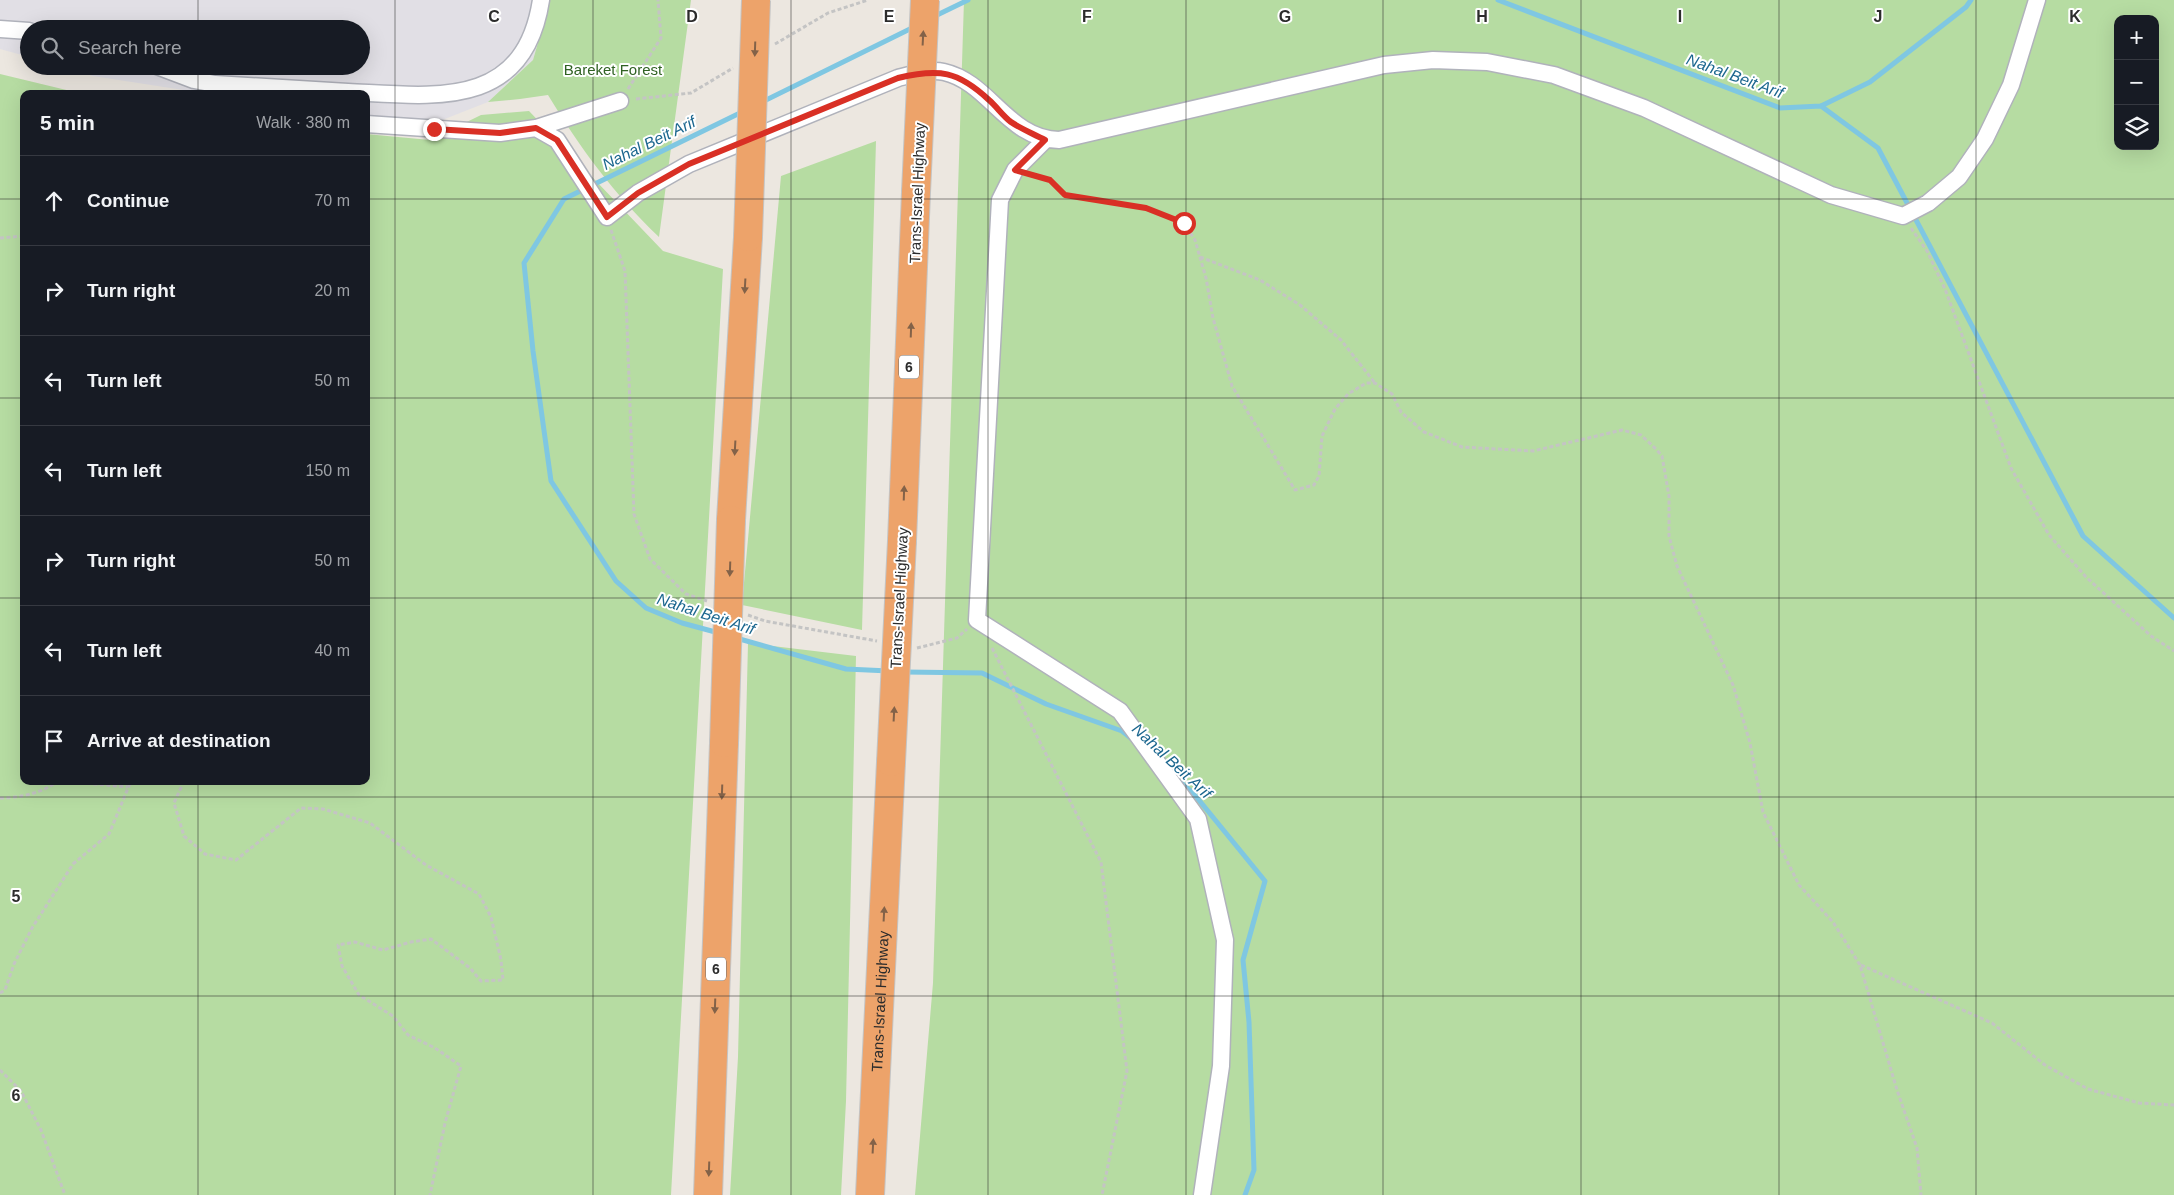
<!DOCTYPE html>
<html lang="en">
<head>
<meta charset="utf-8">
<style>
	body { margin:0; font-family:Helvetica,sans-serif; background:#20242c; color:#f1f3f6 }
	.controls { position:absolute; right:15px; top:15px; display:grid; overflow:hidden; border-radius:10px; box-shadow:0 5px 20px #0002 }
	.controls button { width:45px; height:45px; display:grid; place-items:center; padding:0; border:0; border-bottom:1px solid #363941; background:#171b24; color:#f1f3f6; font:25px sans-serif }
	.stop { position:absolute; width:15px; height:15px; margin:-11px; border:4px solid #d93025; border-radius:50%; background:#fff }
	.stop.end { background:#d93025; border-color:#fff; box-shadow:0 1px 5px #0008 }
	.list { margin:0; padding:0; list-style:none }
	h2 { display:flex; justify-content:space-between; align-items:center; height:65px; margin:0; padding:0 20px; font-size:21px }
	h2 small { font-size:16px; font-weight:400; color:#9ea1a6 }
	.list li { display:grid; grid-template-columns:32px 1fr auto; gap:15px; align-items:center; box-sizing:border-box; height:90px; padding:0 20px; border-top:1px solid #363941 }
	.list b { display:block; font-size:19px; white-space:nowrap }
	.list em { font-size:16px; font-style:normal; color:#9ea1a6 }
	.icon { flex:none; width:28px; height:28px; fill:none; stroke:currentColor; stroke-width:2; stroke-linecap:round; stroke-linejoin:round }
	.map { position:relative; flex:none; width:2174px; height:1195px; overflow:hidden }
	.search { position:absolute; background:#171b24; box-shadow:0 5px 20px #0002; left:20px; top:20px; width:350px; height:55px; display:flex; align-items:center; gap:12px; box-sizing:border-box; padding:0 18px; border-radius:28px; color:#9ea1a6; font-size:19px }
	.panel { position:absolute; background:#171b24; box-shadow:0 5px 20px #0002; left:20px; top:90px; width:350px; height:695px; border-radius:10px }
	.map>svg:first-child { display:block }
</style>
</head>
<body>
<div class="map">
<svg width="2174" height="1195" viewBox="0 0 2174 1195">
	<rect width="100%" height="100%" fill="#ece7e0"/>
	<path fill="#e1dfe5" d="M0 0H546V15L533 60 488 102 432 124 366 116V94H209L93 76 60 66H361V29H29V57L0 49Z"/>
	<path fill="#b6dca2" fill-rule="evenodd" d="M546 0H691L659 237C614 194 580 148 548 95L520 99 488 102 533 60 546 15Z
		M964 0H2174V1195H915L933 983ZM2118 19H2155V146H2118Z
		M0 74 83 94H24V781H366V134L430 140 481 115 529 111 663 251 723 269 671 1195H0Z
		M876 141 862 630 742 605 781 176Z
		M748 643 856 656 846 1101 841 1195H730L738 1057Z"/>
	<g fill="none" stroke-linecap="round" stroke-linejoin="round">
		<path stroke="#7fc7e2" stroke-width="5" d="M1498 0 1780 108 1821 106 1870 82 1966 7 1971 0
			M933 17 968 0
			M760 103 914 27
			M1821 106 1878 148 2083 536 2174 618
			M719 633 682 623 646 608 616 581 551 481 533 351 524 263 564 199 744 111
			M736 638 846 669 889 671
			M905 672 982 673 1046 704 1122 731 1132 739
			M1179 781 1194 794 1265 881 1243 960 1249 1022 1254 1170 1245 1195"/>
		<defs>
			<path id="minor" d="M0 29 29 31
				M157 66 194 80 215 84C259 87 303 89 348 92 433 96 524 111 541 0
				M366 124 500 133 536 128 620 101
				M536 128 557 140 607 217 638 193 689 164 898 78C913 74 929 69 944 72 989 82 1008 139 1059 140L1384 65 1433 60 1487 62 1554 75 1644 108 1831 195 1903 216 1928 203 1959 177 1985 139 2011 85 2037 0
				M1045 140 1015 170 1000 200 977 620 1120 711 1198 819 1225 940 1221 1066 1202 1195"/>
			<g id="motorway">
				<path d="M731 520 748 237"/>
				<path d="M902 541 916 192"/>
				<path d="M708 1195 724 743"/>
				<path id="s1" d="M870 1195 891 762"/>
			</g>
		</defs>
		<use href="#minor" stroke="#b0b2bb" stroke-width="19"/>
		<use href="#motorway" stroke="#c4c4c4" stroke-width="30"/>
		<path stroke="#c4c4c4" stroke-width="3" stroke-dasharray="4 2.5" stroke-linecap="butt" d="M775 44 828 13 868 0
			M628 89 661 38 658 0
			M636 99 691 93 733 68
			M1031 175 1050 180 1065 195 1146 208 1184 223 1195 240 1206 278 1213 318 1232 386 1295 490 1314 485 1319 476 1322 436 1335 409 1348 394 1366 383H1375L1392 394 1401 412 1424 432 1462 447 1533 451 1622 430 1641 435 1656 449 1662 456 1669 496V536L1677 566 1733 685 1750 743 1763 812 1799 885 1833 922 1860 965 1897 1090 1917 1148 1921 1195
			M1911 228 1927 251 1945 289 2011 468 2049 535 2086 577 2151 636 2174 651
			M611 230 625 271 634 514 650 559 686 594 707 601
			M0 238 24 236
			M1200 257 1260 280 1300 305 1341 340 1375 383
			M748 615 765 621 877 641
			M917 648 957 638 967 629
			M992 648 1101 862 1127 1071 1102 1195
			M61 781 128 787
			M184 781 174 803 184 836 205 854 236 860 301 808 323 809 370 823 426 865 479 894 491 917 501 960 503 980 481 981 470 968 431 939 411 942 383 950 355 942 338 945 342 966 359 995 393 1016 408 1035 435 1048 461 1066 445 1123 430 1195
			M0 798C20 798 42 793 58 781
			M1861 965 1992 1023 2045 1065 2088 1089 2139 1103 2174 1105
			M0 993 5 990 14 964 32 928 73 864 109 834 131 781
			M0 1070 21 1091 41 1130 65 1195"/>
		<use href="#minor" stroke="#fff" stroke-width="16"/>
		<use href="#motorway" stroke="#eda36a" stroke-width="28"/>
		<defs>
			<path id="motorway-bridge" d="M916 192 925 0
				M748 237 756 0
				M724 743 731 520
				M891 762 902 541"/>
		</defs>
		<use href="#motorway-bridge" stroke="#c4c4c4" stroke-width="30" stroke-linecap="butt"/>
		<use href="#motorway-bridge" stroke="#eda36a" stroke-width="28"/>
	</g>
	<defs><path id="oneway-solid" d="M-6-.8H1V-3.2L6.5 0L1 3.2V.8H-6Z" transform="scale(1.25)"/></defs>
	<g fill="#836248">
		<use href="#oneway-solid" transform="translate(923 38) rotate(-87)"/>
		<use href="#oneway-solid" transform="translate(755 49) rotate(92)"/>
		<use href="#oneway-solid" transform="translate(745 286) rotate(93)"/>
		<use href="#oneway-solid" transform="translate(911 330) rotate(-88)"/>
		<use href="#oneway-solid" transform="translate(735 448) rotate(93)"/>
		<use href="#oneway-solid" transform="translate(904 493) rotate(-88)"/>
		<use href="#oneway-solid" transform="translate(730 569) rotate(92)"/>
		<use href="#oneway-solid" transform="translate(894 714) rotate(-87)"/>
		<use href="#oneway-solid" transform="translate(722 792) rotate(92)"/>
		<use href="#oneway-solid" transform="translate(884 914) rotate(-87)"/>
		<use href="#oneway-solid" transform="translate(715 1006) rotate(92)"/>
		<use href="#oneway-solid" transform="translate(873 1146) rotate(-87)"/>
		<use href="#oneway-solid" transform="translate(709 1169) rotate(92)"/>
	</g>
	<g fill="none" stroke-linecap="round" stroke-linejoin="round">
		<path stroke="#d93025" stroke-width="6" d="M434 129 500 133 536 128 557 140 607 217 638 193 689 164 898 78C939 68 958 71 989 100 997 107 1003 116 1011 122 1021 129 1034 134 1045 140L1015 170 1050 180 1065 195 1146 208 1184 223"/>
	</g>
	<path fill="none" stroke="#2c2c2c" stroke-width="1" stroke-opacity="0.55" d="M198 0V29M395 0V1195M593 0V1195M791 0V1195M988 0V1195M1186 0V1195M1383 0V1195M1581 0V1195M1779 0V1195M1976 0V1195M198 66V94M0 199H24M366 199H2174M0 398H24M366 398H2174M0 598H24M366 598H2174M198 781V1195M0 797H2174M0 996H2174"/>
	<g text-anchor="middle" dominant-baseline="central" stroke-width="4" stroke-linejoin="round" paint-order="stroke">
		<g fill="#fff" stroke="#6b6b6b" stroke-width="1">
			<rect x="899" y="355.5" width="20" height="23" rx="4"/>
			<rect x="706" y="957.5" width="20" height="23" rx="4"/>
		</g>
		<g font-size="14" font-weight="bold" fill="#2c2c2c">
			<text x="909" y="367">6</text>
			<text x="716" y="969">6</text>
		</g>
		<g font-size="15" fill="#306223" stroke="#fff">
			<text x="613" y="69">Bareket Forest</text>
		</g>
		<g font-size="15" fill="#2c2c2c" stroke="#fff">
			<text transform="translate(917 193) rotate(-88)">Trans-Israel Highway</text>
			<text transform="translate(899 598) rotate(-87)">Trans-Israel Highway</text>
			<text stroke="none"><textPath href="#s1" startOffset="194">Trans-Israel Highway</textPath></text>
		</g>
		<g font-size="16" font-style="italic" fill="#1c678f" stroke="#fff">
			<text transform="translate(1735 76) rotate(20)">Nahal Beit Arif</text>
			<text transform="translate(649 143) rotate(-26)">Nahal Beit Arif</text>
			<text transform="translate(706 614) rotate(18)">Nahal Beit Arif</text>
			<text transform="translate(1172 761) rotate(43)">Nahal Beit Arif</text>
		</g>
	</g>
	<g font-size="16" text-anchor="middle" font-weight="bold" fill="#2c2c2c" stroke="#fff" stroke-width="4" stroke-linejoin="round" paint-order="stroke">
		<text x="494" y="22">C</text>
		<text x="692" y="22">D</text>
		<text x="889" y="22">E</text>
		<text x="1087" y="22">F</text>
		<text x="1285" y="22">G</text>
		<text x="1482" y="22">H</text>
		<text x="1680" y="22">I</text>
		<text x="1878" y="22">J</text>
		<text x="2075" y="22">K</text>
		<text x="16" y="902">5</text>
		<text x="16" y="1101">6</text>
	</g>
</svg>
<div class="controls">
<button>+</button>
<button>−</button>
<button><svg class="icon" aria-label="layers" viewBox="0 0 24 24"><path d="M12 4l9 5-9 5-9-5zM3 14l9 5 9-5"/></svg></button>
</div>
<div class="stop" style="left:1184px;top:223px"></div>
<div class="stop end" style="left:434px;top:129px"></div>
<div class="search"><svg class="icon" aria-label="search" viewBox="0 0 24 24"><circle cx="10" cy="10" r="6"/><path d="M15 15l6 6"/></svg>Search here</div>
<section class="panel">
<h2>5 min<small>Walk · 380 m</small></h2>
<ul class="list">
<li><svg class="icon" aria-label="ahead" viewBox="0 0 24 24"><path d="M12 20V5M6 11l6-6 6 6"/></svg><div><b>Continue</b></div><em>70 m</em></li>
<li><svg class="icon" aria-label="right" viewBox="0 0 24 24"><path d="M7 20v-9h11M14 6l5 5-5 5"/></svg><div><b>Turn right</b></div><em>20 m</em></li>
<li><svg class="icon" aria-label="left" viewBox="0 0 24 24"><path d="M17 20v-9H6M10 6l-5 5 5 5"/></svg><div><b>Turn left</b></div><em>50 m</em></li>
<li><svg class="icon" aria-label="left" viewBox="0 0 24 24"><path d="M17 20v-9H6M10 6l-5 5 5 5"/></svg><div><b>Turn left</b></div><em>150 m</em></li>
<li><svg class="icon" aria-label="right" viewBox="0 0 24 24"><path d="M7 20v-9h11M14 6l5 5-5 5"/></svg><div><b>Turn right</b></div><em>50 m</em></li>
<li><svg class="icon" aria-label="left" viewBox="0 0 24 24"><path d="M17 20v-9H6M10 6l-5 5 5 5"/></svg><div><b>Turn left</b></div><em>40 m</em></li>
<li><svg class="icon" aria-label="arrive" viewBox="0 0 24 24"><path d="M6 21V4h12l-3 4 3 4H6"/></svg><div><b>Arrive at destination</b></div></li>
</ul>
</section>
</div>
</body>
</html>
